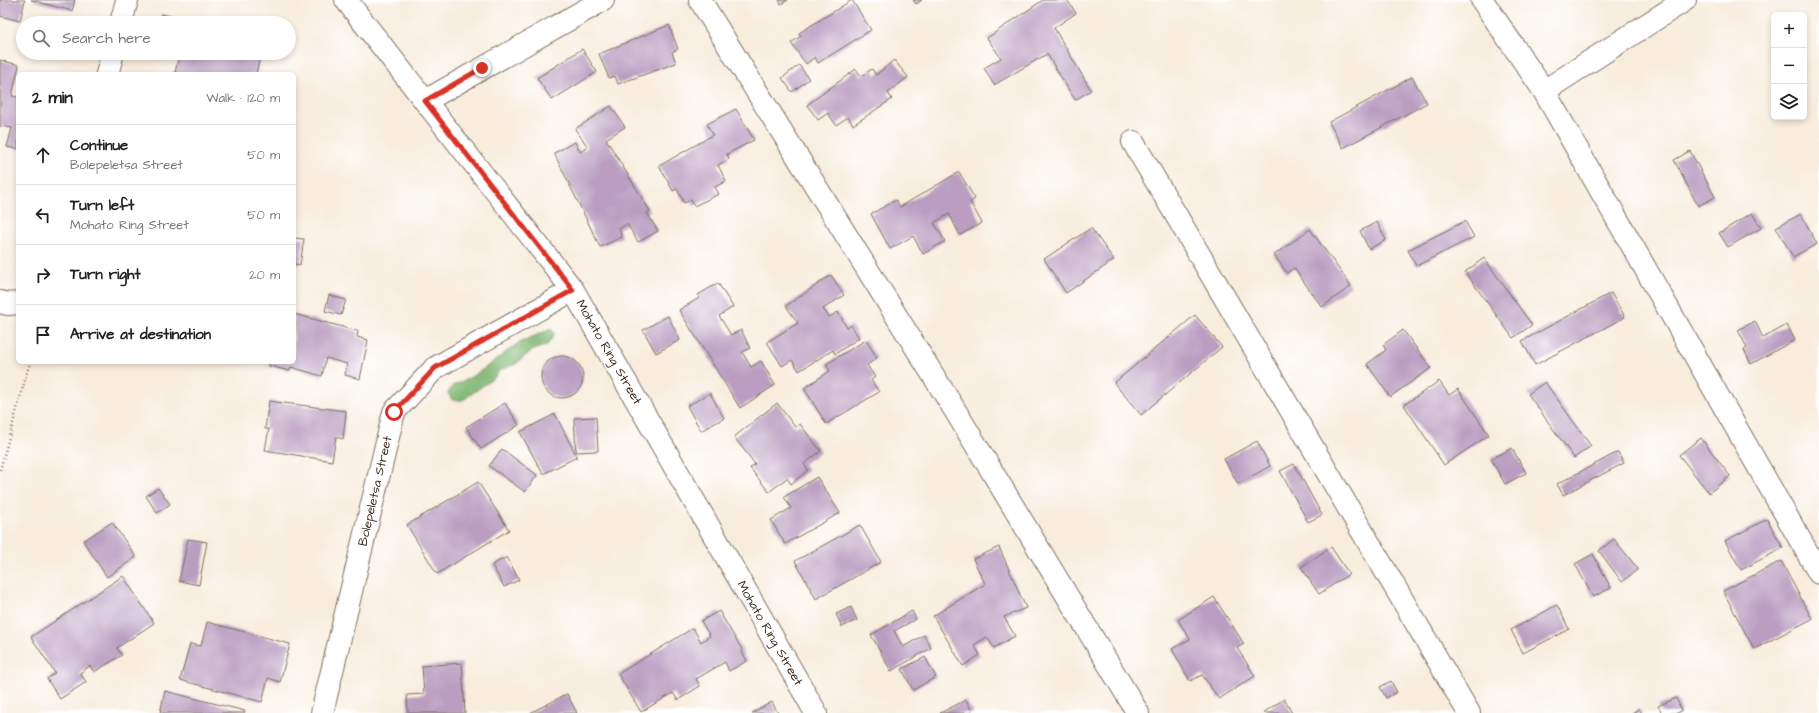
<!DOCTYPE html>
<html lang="en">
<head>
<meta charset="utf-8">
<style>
	body { margin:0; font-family:"Architects Daughter",sans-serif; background:#f6f6f6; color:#222 }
	.controls { position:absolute; right:12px; top:12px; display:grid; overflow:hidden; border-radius:6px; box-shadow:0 2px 6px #0003 }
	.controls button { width:36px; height:36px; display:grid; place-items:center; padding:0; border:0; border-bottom:1px solid #e0e0e0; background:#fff; color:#222; font:20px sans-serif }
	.stop { position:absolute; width:12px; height:12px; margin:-9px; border:3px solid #d93025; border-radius:50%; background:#fff }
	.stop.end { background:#d93025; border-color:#fff; box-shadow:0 1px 4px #0008 }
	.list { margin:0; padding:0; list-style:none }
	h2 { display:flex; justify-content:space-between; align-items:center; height:52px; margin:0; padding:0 16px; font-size:17px }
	h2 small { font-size:13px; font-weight:400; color:#767676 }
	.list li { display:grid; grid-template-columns:26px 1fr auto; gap:12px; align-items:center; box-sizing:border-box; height:60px; padding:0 16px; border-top:1px solid #e0e0e0 }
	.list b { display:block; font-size:15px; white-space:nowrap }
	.list p { margin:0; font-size:13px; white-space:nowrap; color:#767676 }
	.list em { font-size:13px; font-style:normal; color:#767676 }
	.icon { flex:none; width:22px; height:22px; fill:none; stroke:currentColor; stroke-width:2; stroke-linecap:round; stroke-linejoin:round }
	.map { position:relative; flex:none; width:1819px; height:713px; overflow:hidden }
	.search { position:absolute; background:#fff; box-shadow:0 2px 6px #0003; left:16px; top:16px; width:280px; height:44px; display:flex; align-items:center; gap:10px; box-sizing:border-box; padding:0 14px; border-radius:22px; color:#767676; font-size:15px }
	.panel { position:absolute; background:#fff; box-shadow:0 2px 6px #0003; left:16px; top:72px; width:280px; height:292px; border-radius:6px }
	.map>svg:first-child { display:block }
</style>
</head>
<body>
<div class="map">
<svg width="1819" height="713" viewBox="0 0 1819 713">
	<rect width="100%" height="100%" fill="#fff"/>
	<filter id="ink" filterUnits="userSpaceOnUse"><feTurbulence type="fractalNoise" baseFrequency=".025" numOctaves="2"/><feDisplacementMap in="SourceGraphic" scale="8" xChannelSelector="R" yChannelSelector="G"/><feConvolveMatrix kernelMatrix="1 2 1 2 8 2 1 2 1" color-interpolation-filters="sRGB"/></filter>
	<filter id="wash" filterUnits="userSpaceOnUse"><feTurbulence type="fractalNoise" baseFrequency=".012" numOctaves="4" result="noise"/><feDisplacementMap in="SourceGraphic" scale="16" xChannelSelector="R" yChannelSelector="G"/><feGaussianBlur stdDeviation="0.9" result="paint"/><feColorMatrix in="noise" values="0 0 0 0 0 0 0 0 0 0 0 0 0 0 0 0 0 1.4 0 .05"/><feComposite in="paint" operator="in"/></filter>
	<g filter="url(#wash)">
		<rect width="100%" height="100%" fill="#f8eddd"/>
		<path fill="#7eb571" stroke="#5c7048" d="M550 328 554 332V335L547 345 531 351 516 364 500 370 495 377 463 400H452L448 393 452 386C476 377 494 361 514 346 525 338 539 336 550 328Z"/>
		<g id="blocks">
			<path fill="#ba9dc1" d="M0 0H25L20 21 0 16Z
				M31 0H75L72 11Z
				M779 0H788L781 4Z
				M852 0 871 30 818 63 815 57 806 64 791 43 801 36 799 33Z
				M913 0H922L916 4Z
				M1043 0H1067L1076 13 1054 28 1091 90 1075 100 1047 54 994 85 984 68 1001 58 987 38Z
				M161 14 173 17 172 23H159Z
				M669 25 678 49 672 52 676 63 618 84 615 76 609 78 599 54Z
				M582 49 597 72 552 100 537 78Z
				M180 53H261L256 74H183L175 72Z
				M0 60 19 65 12 96 18 97V149L7 147 12 128 0 126Z
				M894 60 908 77 888 93 892 99 853 125 848 117 836 125 828 113 818 120 807 105 856 69 861 76 872 69 876 75Z
				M799 65 809 79 792 92 782 78Z
				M1412 77 1427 103 1343 148 1329 122Z
				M611 106 625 127 606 139 650 211 647 213 658 231 638 242 627 224 619 229 622 237 600 247 554 153 575 142 580 152 588 147 575 129Z
				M736 109 754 140 727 154 729 159 718 165 726 181 715 187 719 194 694 206 691 200 684 203 677 189 673 191 659 166 713 135 707 124Z
				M1690 151 1715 197 1698 206 1674 160Z
				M959 172 975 199 970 202 982 223 960 235 949 214 934 223 945 241 923 254 913 236 890 249 871 214 896 200 900 207Z
				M1752 213 1761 228 1728 247 1719 233Z
				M1801 214 1817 244 1793 257 1776 227Z
				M1465 221 1474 237 1416 266 1408 250Z
				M1377 222 1386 240 1369 249 1360 231Z
				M1091 228 1114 260 1066 293 1044 259Z
				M1310 229 1351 286 1322 307 1294 268 1287 273 1274 255Z
				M294 238 304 239 300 265 294 264Z
				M1484 258 1532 325 1513 338 1465 272Z
				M831 275 844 295 823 309 829 317 838 312 847 328 851 325 859 338 835 354 833 350 799 371 792 360 782 366 767 342 798 323 786 306Z
				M718 283 733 307 719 316 731 335 741 330 750 348 742 352 751 367 761 361 775 385 740 408 679 310 699 298 698 295Z
				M1611 293 1625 317 1535 365 1522 341Z
				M329 295 346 300 341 315 325 311Z
				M294 314 358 331 357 337 368 340 360 379 345 375 347 364 326 358 322 376 291 367 290 371 269 366 270 362H294Z
				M1195 315 1222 347 1141 415 1114 383Z
				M668 316 680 340 656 353 643 330Z
				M1755 321 1763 338 1787 325 1795 340 1751 364 1744 350 1747 348 1738 330Z
				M1403 330 1431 368 1390 397 1367 364 1386 350 1383 345Z
				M866 340 877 358 867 365 875 377 871 380 879 392 826 424 804 388 830 371 826 364Z
				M541 377a21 21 0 1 1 42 0a21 21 0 1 1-42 0Z
				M1439 381 1449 395 1458 389 1489 435 1444 465 1404 405Z
				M1545 382 1591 446 1574 458 1528 394Z
				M710 393 724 418 701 431 687 406Z
				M269 401 346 411 343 439 336 437 332 461 265 450 269 429H265Z
				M505 403 519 425 481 449 466 427Z
				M777 403 795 427 800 424 821 451 804 464 808 470 791 484 787 478 769 492 750 468 755 464 734 437Z
				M555 414 577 457 543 474 520 432Z
				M596 417 598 451 576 452 574 418Z
				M1701 438 1730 476 1709 493 1679 455Z
				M1257 441 1270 466 1238 484 1224 459Z
				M1512 448 1526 473 1505 484 1491 459Z
				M502 449 537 475 525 492 489 466Z
				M1618 452 1624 463 1563 495 1557 484Z
				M1294 464 1322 515 1308 522 1280 471Z
				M817 477 840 513 785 544 771 520 791 508 784 497Z
				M478 482 509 530 437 574 407 525Z
				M158 488 170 504 157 513 146 496Z
				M1767 519 1783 548 1741 570 1725 541Z
				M112 522 136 557 107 577 83 541Z
				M860 525 881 562 816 599 795 561Z
				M188 539 207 542 199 585 179 581Z
				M1614 539 1638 569 1622 582 1599 551Z
				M999 547 1026 608 1004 617 1015 636 994 648 987 637 974 645 980 655 963 666 933 616 985 584 973 559Z
				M1331 547 1349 574 1319 594 1301 567Z
				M1593 554 1611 588 1593 597 1575 564Z
				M507 557 519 580 504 587 492 565Z
				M1781 561 1812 619 1754 649 1723 591Z
				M123 576 154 623 117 648 122 655 94 672 90 666 80 673 86 682 60 699 47 679 55 673 31 637Z
				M1214 597 1244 644 1237 648 1255 676 1219 699 1202 675 1190 681 1172 649 1190 639 1178 620Z
				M1557 605 1569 629 1523 653 1511 630Z
				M851 607 857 620 842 627 836 614Z
				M719 611 743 651 742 652 747 661 729 671 725 662 696 679 700 686 678 700 673 693 641 712 618 674 693 628 701 642 710 636 701 621Z
				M912 611 916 619 894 631 903 647 924 635 931 648 891 671 871 635Z
				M207 622 290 644 280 682 268 678 262 702 180 680 190 644 201 646Z
				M925 657 936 677 913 690 902 669Z
				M462 663 465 713H408L407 695 424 694 422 666Z
				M1391 681 1397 692 1386 698 1380 687Z
				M165 691 245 711 244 713H160Z
				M567 694 577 713H530Z
				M1676 698 1682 711 1677 713H1662L1658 706Z
				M1284 699 1292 713H1263Z
				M966 700 973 713H940Z
				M772 702 778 713H752Z
				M1639 709 1642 713H1632Z"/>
		</g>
	</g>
	<g filter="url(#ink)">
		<use href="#blocks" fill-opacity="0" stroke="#7d6e61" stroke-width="1"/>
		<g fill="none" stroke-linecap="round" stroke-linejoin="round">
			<defs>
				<path id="minor" d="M346 0 573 290 816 713
					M700 0 956 412 1138 713
					M1482 0 1544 91 1819 573
					M121 23 127 0
					M107 74 113 53
					M1544 91 1685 0
					M425 101 603 0
					M1133 142 1469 713
					M0 302 8 304 18 303
					M322 713 394 412 435 368 573 290"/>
			</defs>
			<use href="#minor" stroke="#7d6e61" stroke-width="24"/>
			<path stroke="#7d6e61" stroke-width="2.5" stroke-dasharray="1 3" stroke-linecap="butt" d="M0 470 30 362"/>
			<use href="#minor" stroke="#fff" stroke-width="22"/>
		</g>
	</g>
	<g fill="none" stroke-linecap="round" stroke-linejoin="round" filter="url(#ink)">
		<path stroke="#d93025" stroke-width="5" d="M394 412 435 368 573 290 425 101 482 68"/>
	</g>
	<g text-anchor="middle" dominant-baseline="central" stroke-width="3" stroke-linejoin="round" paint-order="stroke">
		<g font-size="13" fill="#3b2a1e" stroke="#fff">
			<text transform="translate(609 352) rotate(60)">Mohato Ring Street</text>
			<text transform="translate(375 491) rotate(-77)">Bolepeletsa Street</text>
			<text transform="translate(770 633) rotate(60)">Mohato Ring Street</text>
		</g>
	</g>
</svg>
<div class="controls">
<button>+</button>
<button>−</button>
<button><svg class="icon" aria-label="layers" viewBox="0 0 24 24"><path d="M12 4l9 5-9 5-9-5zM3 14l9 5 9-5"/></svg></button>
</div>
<div class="stop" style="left:394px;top:412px"></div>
<div class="stop end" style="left:482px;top:68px"></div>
<div class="search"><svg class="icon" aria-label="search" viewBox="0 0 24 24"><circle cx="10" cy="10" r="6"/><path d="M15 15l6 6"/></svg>Search here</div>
<section class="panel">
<h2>2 min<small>Walk · 120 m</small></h2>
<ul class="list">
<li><svg class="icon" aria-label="ahead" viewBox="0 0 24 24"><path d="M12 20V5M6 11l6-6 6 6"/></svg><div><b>Continue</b><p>Bolepeletsa Street</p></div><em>50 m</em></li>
<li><svg class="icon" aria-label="left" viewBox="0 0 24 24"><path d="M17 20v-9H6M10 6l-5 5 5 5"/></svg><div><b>Turn left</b><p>Mohato Ring Street</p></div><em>50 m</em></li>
<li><svg class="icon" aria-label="right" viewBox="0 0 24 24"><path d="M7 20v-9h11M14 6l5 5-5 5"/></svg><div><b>Turn right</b></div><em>20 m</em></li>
<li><svg class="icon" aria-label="arrive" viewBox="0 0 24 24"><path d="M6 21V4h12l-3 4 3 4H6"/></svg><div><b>Arrive at destination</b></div></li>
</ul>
</section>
</div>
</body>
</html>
